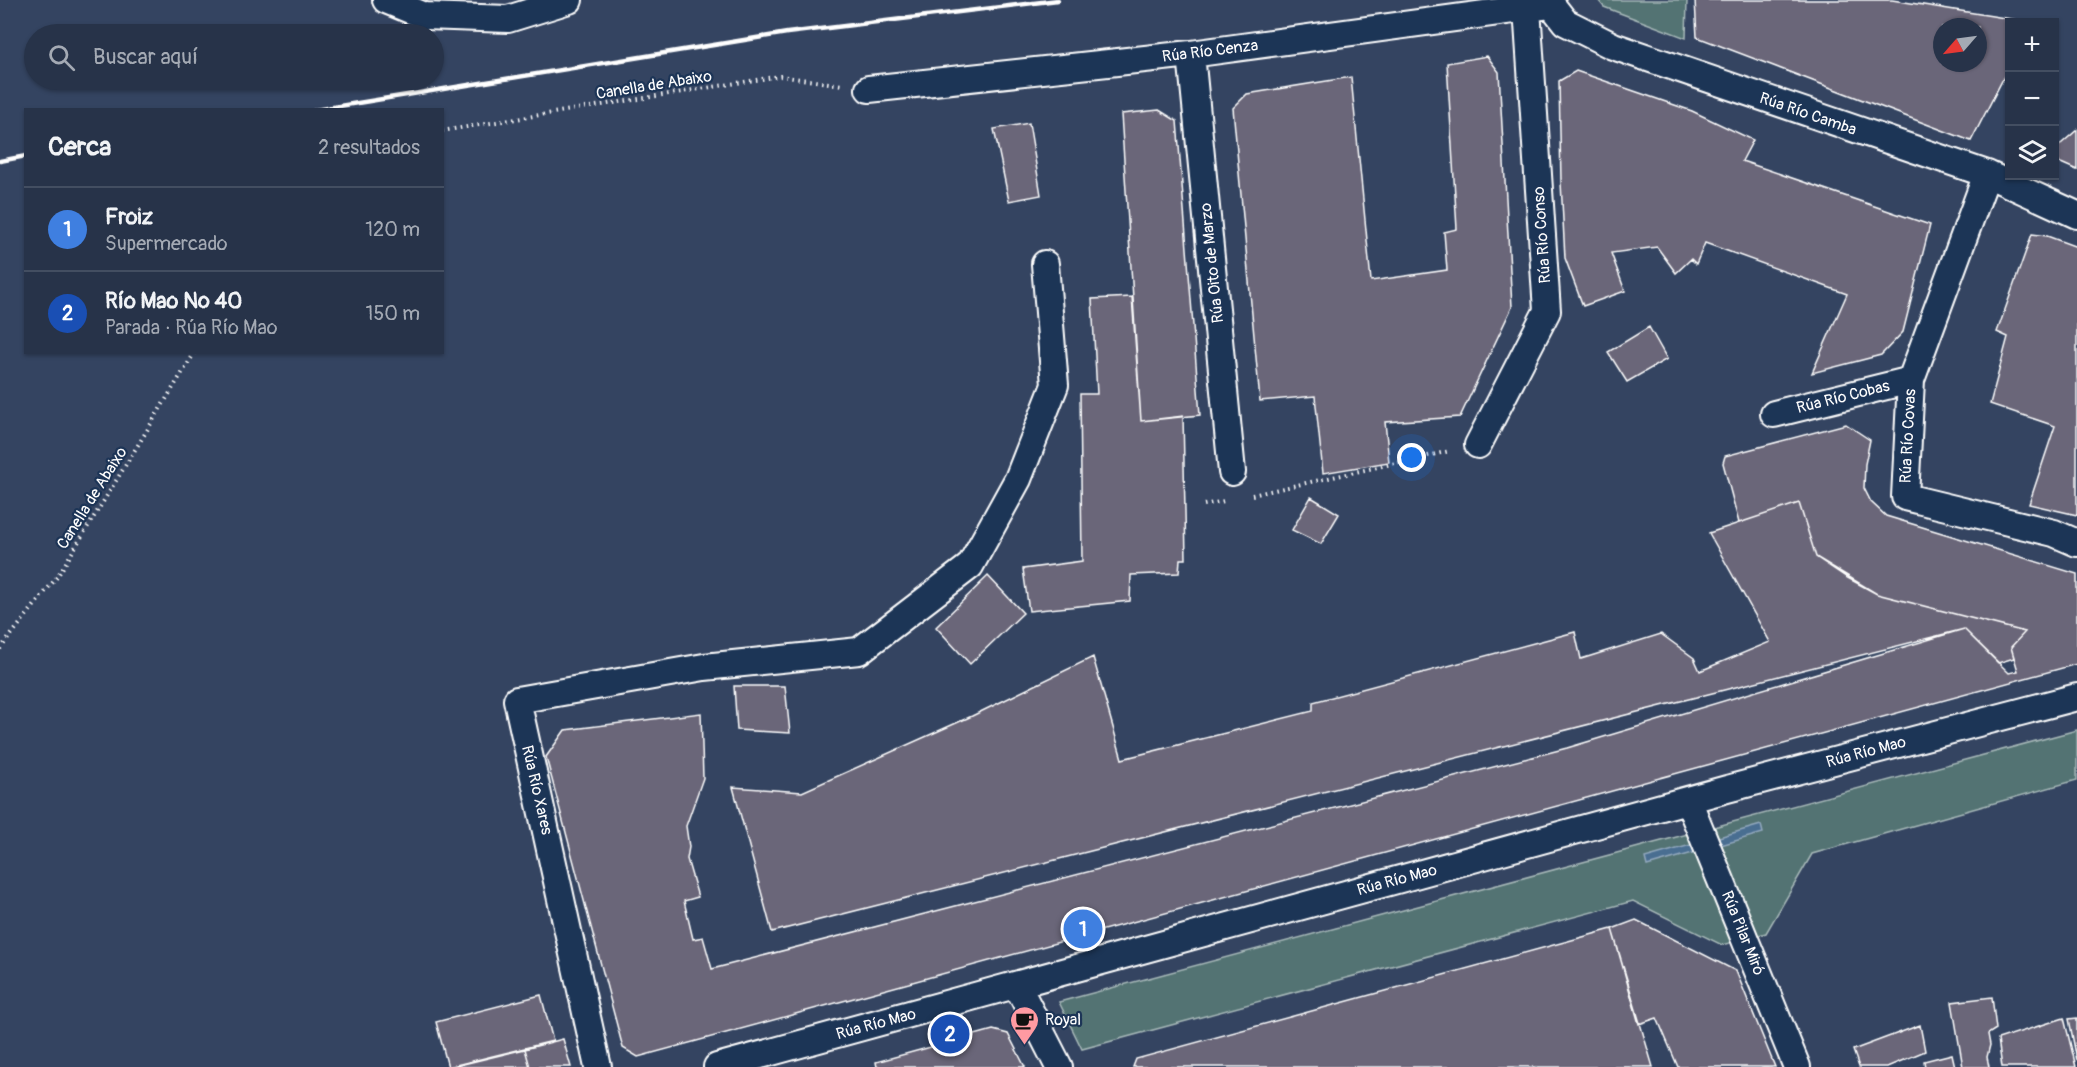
<!DOCTYPE html>
<html lang="es">
<head>
<meta charset="utf-8">
<style>
	body { margin:0; font-family:Pangolin,sans-serif; background:#2f3b50; color:#f1f3f6 }
	.controls { position:absolute; right:18px; top:18px; display:grid; overflow:hidden; border-radius:0px; box-shadow:0 2px 4px #0004 }
	.controls button { width:54px; height:54px; display:grid; place-items:center; padding:0; border:0; border-bottom:2px solid #434e61; background:#273349; color:#f1f3f6; font:30px sans-serif }
	.compass { position:absolute; left:1933px; top:18px; width:54px; height:54px; border-radius:50%; background:#273349; box-shadow:0 2px 4px #0004; rotate:242deg }
	.you { position:absolute; left:1412px; top:458px; width:21px; height:21px; margin:-15px; border:4px solid #fff; border-radius:50%; background:#1a73e8; box-shadow:0 0 0 9px #1a73e833 }
	.badge { display:grid; place-items:center; width:39px; height:39px; border-radius:50%; background:#95b2f1; color:#fff; font-size:20px; font-weight:700 }
	.pin { position:absolute; translate:-50% -50%; border:3px solid #fff; box-shadow:0 2px 6px #0006 }
	.list { margin:0; padding:0; list-style:none }
	h2 { display:flex; justify-content:space-between; align-items:center; height:78px; margin:0; padding:0 24px; font-size:26px }
	h2 small { font-size:20px; font-weight:400; color:#a4aab4 }
	.list li { display:grid; grid-template-columns:39px 1fr auto; gap:18px; align-items:center; box-sizing:border-box; height:84px; padding:0 24px; border-top:2px solid #434e61 }
	.list b { display:block; font-size:22px; white-space:nowrap }
	.list p { margin:0; font-size:20px; white-space:nowrap; color:#a4aab4 }
	.list em { font-size:20px; font-style:normal; color:#a4aab4 }
	.icon { flex:none; width:33px; height:33px; fill:none; stroke:currentColor; stroke-width:2; stroke-linecap:round; stroke-linejoin:round }
	.map { position:relative; flex:none; width:2077px; height:1067px; overflow:hidden }
	.search { position:absolute; background:#273349; box-shadow:0 2px 4px #0004; left:24px; top:24px; width:420px; height:66px; display:flex; align-items:center; gap:15px; box-sizing:border-box; padding:0 21px; border-radius:33px; color:#a4aab4; font-size:22px }
	.panel { position:absolute; background:#273349; box-shadow:0 2px 4px #0004; left:24px; top:108px; width:420px; height:246px; border-radius:0px }
	.map>svg:first-child { display:block }
</style>
</head>
<body>
<div class="map">
<svg width="2077" height="1067" viewBox="0 0 2077 1067">
	<rect width="100%" height="100%" fill="#344461"/>
	<filter id="ink" filterUnits="userSpaceOnUse"><feTurbulence type="fractalNoise" baseFrequency=".0167" numOctaves="2"/><feDisplacementMap in="SourceGraphic" scale="12" xChannelSelector="R" yChannelSelector="G"/><feConvolveMatrix kernelMatrix="1 2 1 2 8 2 1 2 1" color-interpolation-filters="sRGB"/></filter>
	<g filter="url(#ink)">
		<path fill="#527373" stroke="#a8b9b9" stroke-width="1.5" d="M1598 0H1687L1686 38 1604 7Z
			M2077 730V780L1812 854 1766 933 1722 945 1633 901 1082 1049 1059 1002Z"/>
		<path fill="#4a6e91" stroke="#92a8bd" stroke-width="1.5" d="M1761 825 1763 833 1647 866 1645 858Z"/>
		<path fill="#6b6679" stroke="#fff" stroke-width="1.5" fill-rule="evenodd" d="M1695 0H1892L2030 22H2010V65L1971 141 1697 37ZM1942 27H1978V63H1942Z
			M1487 56 1499 72 1512 307 1460 417 1385 422 1389 462 1323 473 1315 396 1260 401 1233 108 1247 94 1351 77 1371 281 1447 270 1444 232 1457 229 1447 63Z
			M1576 71 1692 111 1753 140 1742 161 1930 225 1903 332 1881 355 1812 373 1847 294 1705 243 1696 264 1691 259 1676 273 1657 247 1611 253 1625 291 1583 306 1565 258 1561 182 1559 81Z
			M1159 110 1177 121 1200 415 1141 421 1121 114Z
			M1029 123 1041 195 1009 201 994 129Z
			M2077 130V170L2054 160V150Z
			M2032 234 2047 236 2077 247V515L2029 504 2055 426 1990 404 2008 337 1997 332Z
			M1132 297 1141 421 1183 416 1186 559H1180L1179 573 1131 575 1130 601 1029 611 1023 569 1082 561 1080 394H1097L1092 299Z
			M1649 327 1667 359 1627 382 1608 352Z
			M1846 424 1870 440 1865 464 1864 488 1871 502 1886 516 2077 574V664L638 1057 623 1048 546 757 565 730 701 713 703 778 686 826 689 847 687 859 698 897 684 901 693 939 703 937 712 969 1567 748 1964 629 2009 673 2018 671 2011 647 2025 632 1877 594 1846 577 1816 557 1799 503 1739 523 1723 463 1725 456Z
			M1311 497 1339 514 1321 544 1292 530Z
			M1799 503 1816 557 1877 594 2025 632 2011 647 2014 658 1998 663 1964 629 772 932 733 787 802 792 972 716 1093 657 1122 759 1313 711V702L1575 632 1581 659 1661 634 1694 658 1700 671 1770 642 1709 533Z
			M988 576 1023 613 970 664 936 627Z
			M734 686H785L790 733 737 730Z
			M1636 920 1736 971 1775 1067H1678L1657 1018 1639 1024 1612 929Z
			M1612 929 1653 1067H1133L1136 1059Z
			M541 995 553 1041 448 1067 436 1022Z
			M1992 997 1996 1029 1988 1034 1990 1045 1987 1057 1989 1067H1961H1963L1952 1002Z
			M2064 1018 2076 1067H2002L1998 1039Z
			M2077 1018V1060L2069 1019Z
			M1920 1025 1925 1051 1887 1067H1859L1853 1050Z
			M993 1030 1008 1034 1025 1067H877L876 1062Z
			M563 1039 571 1067H530L525 1049Z
			M525 1049 530 1067H451Z
			M1952 1054 1955 1067H1925L1924 1061Z"/>
		<g fill="none" stroke-linecap="round" stroke-linejoin="round">
			<defs>
				<path id="street" d="M386 0 425 16 508 19 569 0
					M1548 0 1565 22 1613 46 1987 174 2077 215
					M1191 54 1232 472
					M869 89 1191 54 1550 5
					M1987 174 1911 380 1905 497 2054 533 2077 543
					M1774 414 1911 380
					M1478 445 1547 311 1527 8
					M1688 800 1797 1067
					M1017 985 1059 1067
					M598 1067 517 700 704 667 859 651 970 566 1018 479 1055 385 1045 264
					M717 1067 1727 789 2077 697"/>
			</defs>
			<use href="#street" stroke="#fff" stroke-width="30"/>
			<path stroke="#fff" stroke-width="4" stroke-dasharray="1.5 4.5" stroke-linecap="butt" d="M442 131 780 76 842 85
				M1252 495 1450 451
				M1204 505 1224 501
				M0 649 57 577 195 352"/>
			<use href="#street" stroke="#1d3557" stroke-width="26"/>
			<path stroke="#fff" stroke-width="4.5" d="M315 110 787 33 1058 0
				M0 161 26 156"/>
		</g>
	</g>
	<defs>
		<symbol id="cafe-pin" viewBox="-11 -11 22 30"><path d="M0 17L-7.5 6A9.5 9.5 0 1 1 7.5 6Z" fill="#ff9aa2" stroke="#1d3557"/><path d="M-5.5-4.5H6V0H3Q3 3.5 0 3.5H-2.5Q-5.5 3.5-5.5 0ZM3-3.2v2h1.7v-2ZM-6 4.5H4V6H-6Z" fill="#111"/></symbol>
	</defs>
	<g fill-rule="evenodd">
		<use href="#cafe-pin" x="1008" y="1004" width="33" height="45"/>
	</g>
	<g text-anchor="middle" dominant-baseline="central" stroke-width="4.5" stroke-linejoin="round" paint-order="stroke">
		<g font-size="16" fill="#fff" stroke="#1d3557">
			<text transform="translate(1210 51) rotate(-7)">Rúa Río Cenza</text>
			<text transform="translate(654 85) rotate(-9)">Canella de Abaixo</text>
			<text transform="translate(1808 114) rotate(19)">Rúa Río Camba</text>
			<text transform="translate(1542 235) rotate(-94)">Rúa Río Conso</text>
			<text transform="translate(1212 263) rotate(-96)">Rúa Oito de Marzo</text>
			<text transform="translate(1843 397) rotate(-14)">Rúa Río Cobas</text>
			<text transform="translate(1908 436) rotate(-87)">Rúa Río Covas</text>
			<text transform="translate(92 498) rotate(-58)">Canella de Abaixo</text>
			<text transform="translate(1866 752) rotate(-15)">Rúa Río Mao</text>
			<text transform="translate(537 790) rotate(77)">Rúa Río Xares</text>
			<text transform="translate(1397 880) rotate(-15)">Rúa Río Mao</text>
			<text transform="translate(1743 933) rotate(68)">Rúa Pilar Miró</text>
			<text transform="translate(876 1024) rotate(-15)">Rúa Río Mao</text>
		</g>
		<g font-size="16" fill="#fff" stroke="#1d3557" text-anchor="start">
			<text x="1045" y="1020">Royal</text>
		</g>
	</g>
</svg>
<div class="controls">
<button>+</button>
<button>−</button>
<button><svg class="icon" aria-label="layers" viewBox="0 0 24 24"><path d="M12 4l9 5-9 5-9-5zM3 14l9 5 9-5"/></svg></button>
</div>
<svg class="compass" viewBox="-18 -18 36 36"><path d="M0-13l5 13h-10z" fill="#e53935"/><path d="M0 13l5-13h-10z" fill="#a4aab4"/></svg>
<div class="you"></div>
<div class="pin badge" style="left:1083px;top:929px;background:#3f7fe0">1</div>
<div class="pin badge" style="left:950px;top:1034px;background:#1a4fb4">2</div>
<div class="search"><svg class="icon" aria-label="search" viewBox="0 0 24 24"><circle cx="10" cy="10" r="6"/><path d="M15 15l6 6"/></svg>Buscar aquí</div>
<section class="panel">
<h2>Cerca<small>2 resultados</small></h2>
<ul class="list">
<li><span class="badge" style="background:#3f7fe0">1</span><div><b>Froiz</b><p>Supermercado</p></div><em>120 m</em></li>
<li><span class="badge" style="background:#1a4fb4">2</span><div><b>Río Mao Nº 40</b><p>Parada · Rúa Río Mao</p></div><em>150 m</em></li>
</ul>
</section>
</div>
</body>
</html>
